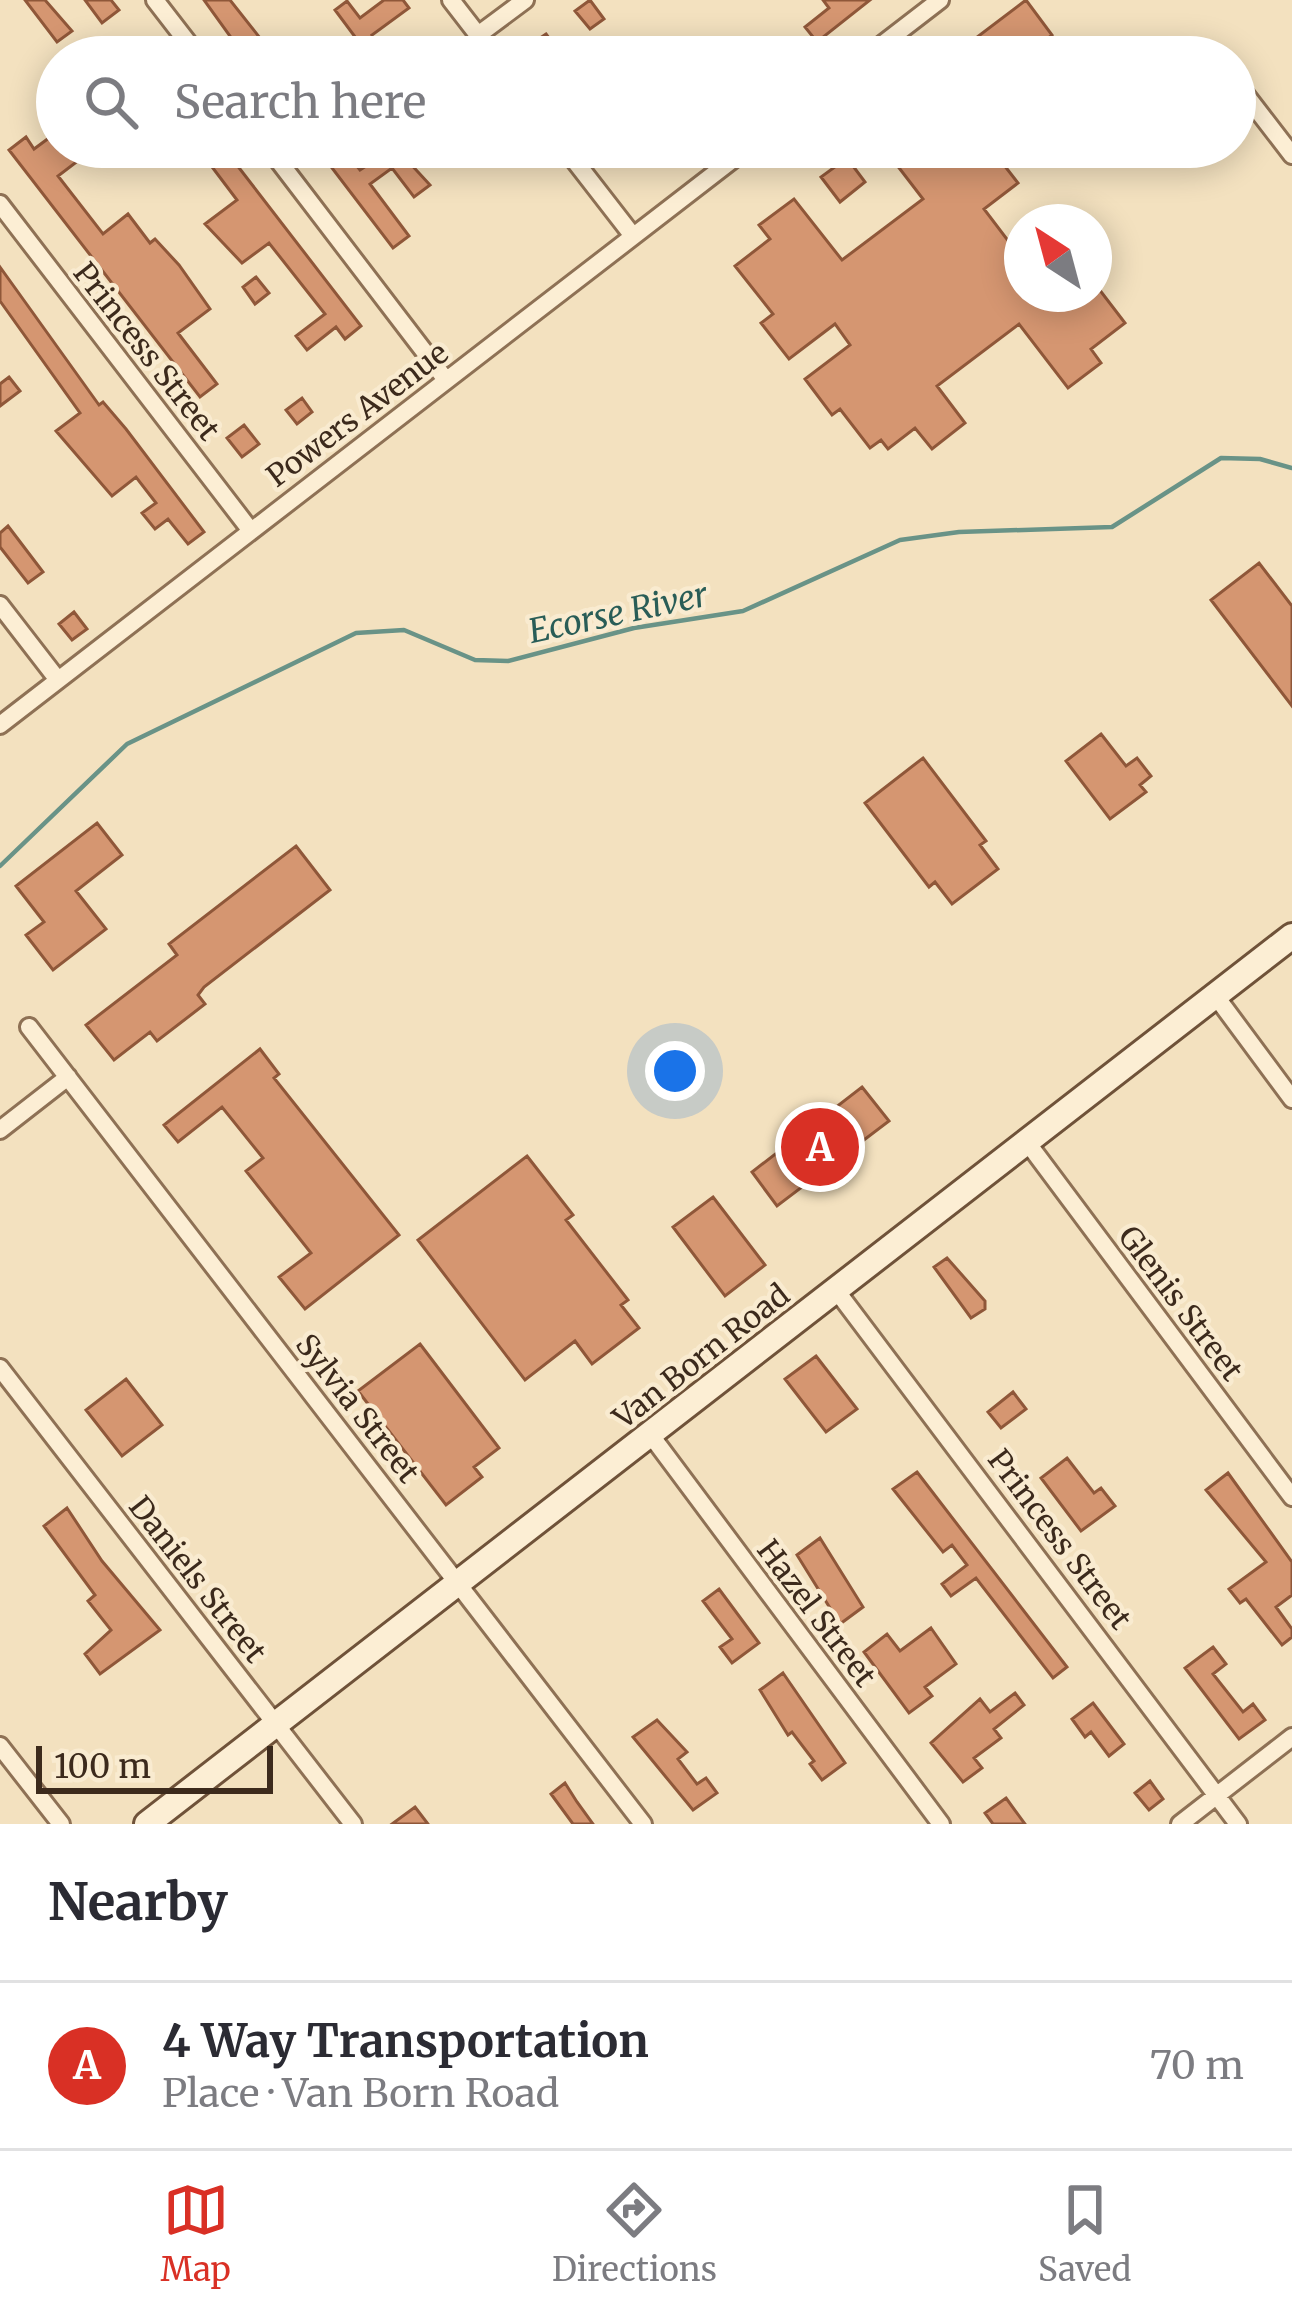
<!DOCTYPE html>
<html lang="en">
<head>
<meta charset="utf-8">
<style>
	body { margin:0; font-family:Merriweather,serif; background:#f7f7f7; color:#2b2b33 }
	.compass { position:absolute; left:1004px; top:204px; width:108px; height:108px; border-radius:50%; background:#fff; box-shadow:0 6px 30px #0003; rotate:324deg }
	.scale { position:absolute; left:36px; bottom:30px; width:237px; box-sizing:border-box; padding-left:12px; border:6px solid #3c2a1c; border-top:0; font-size:33px; line-height:42px; white-space:nowrap; color:#3c2a1c; -webkit-text-stroke:9px #f9ebd0; paint-order:stroke }
	.you { position:absolute; left:675px; top:1071px; width:42px; height:42px; margin:-30px; border:9px solid #fff; border-radius:50%; background:#1a73e8; box-shadow:0 0 0 18px #1a73e833 }
	.badge { display:grid; place-items:center; width:78px; height:78px; border-radius:50%; background:#d93025; color:#fff; font-size:39px; font-weight:700 }
	.pin { position:absolute; translate:-50% -50%; border:6px solid #fff; box-shadow:0 3px 12px #0006 }
	.list { margin:0; padding:0; list-style:none }
	h2 { display:flex; justify-content:space-between; align-items:center; height:156px; margin:0; padding:0 48px; font-size:51px }
	h2 small { font-size:39px; font-weight:400; color:#7c7c81 }
	.list li { display:grid; grid-template-columns:78px 1fr auto; gap:36px; align-items:center; box-sizing:border-box; height:168px; padding:0 48px; border-top:3px solid #e1e1e2 }
	.list b { display:block; font-size:45px; white-space:nowrap }
	.list p { margin:0; font-size:39px; white-space:nowrap; color:#7c7c81 }
	.list em { font-size:39px; font-style:normal; color:#7c7c81 }
	.icon { flex:none; width:66px; height:66px; fill:none; stroke:currentColor; stroke-width:2; stroke-linecap:round; stroke-linejoin:round }
	.map { position:relative; flex:none; width:1292px; height:1824px; overflow:hidden }
	.search { position:absolute; background:#fff; box-shadow:0 6px 30px #0003; left:36px; right:36px; top:36px; height:132px; display:flex; align-items:center; gap:30px; box-sizing:border-box; padding:0 42px; border-radius:66px; color:#7c7c81; font-size:45px }
	.sheet { height:324px; background:#fff }
	nav { display:flex; justify-content:space-around; align-items:center; box-sizing:border-box; height:168px; border-top:3px solid #e1e1e2; background:#fff; font-size:33px; color:#7c7c81 }
	nav a { display:grid; justify-items:center; gap:6px }
	nav .on { color:#d93025 }
	.map>svg:first-child { display:block }
</style>
</head>
<body>
<div class="map">
<svg width="1292" height="1824" viewBox="0 0 1292 1824">
	<rect width="100%" height="100%" fill="#f3e1bf"/>
	<g fill="none" stroke-linecap="round" stroke-linejoin="round">
		<path stroke="#699387" stroke-width="4.5" d="M0 866 127 744 356 633 404 630 475 660 508 661 634 628 743 611 900 540 959 532 1112 527 1221 458 1260 459 1292 468"/>
	</g>
	<path fill="#d59671" stroke="#8f5739" stroke-width="3" d="M25 0H45L72 31 57 42Z
		M85 0H111L119 10 102 23Z
		M204 0H230L275 57H245Z
		M384 0H403L409 8 372 35 376 40 364 49 335 10 347 1 360 18Z
		M590 0 604 19 590 29 575 11Z
		M823 0H870L817 42 805 27 829 8Z
		M1026 0 1052 35 1040 45 1049 57H972L964 47Z
		M546 34 563 57H541L531 44Z
		M57 132V147H75L83 157 58 176 103 234 128 214 150 243 155 239 179 265 210 309 178 333 217 384 200 397 9 150 26 137 34 149Z
		M197 147H223L361 326 345 339 336 327 307 350 296 336 325 314 269 243 242 263 205 224 237 200Z
		M316 147H342L360 170 395 147 430 185 414 197 392 168 370 184 409 236 393 248Z
		M883 147H990L1018 183 984 209 1022 259V294H1094L1099 289 1125 323 1091 349 1101 363 1068 388 1019 324 937 386 965 423 932 449 915 428 888 449 881 440 870 448 840 409 832 415 805 379 850 345 835 324 789 359 761 323 773 314 735 266 770 239 759 225 794 199 842 260 923 199Z
		M847 158 865 182 840 202 821 177Z
		M0 267 99 405 103 402 126 429 204 532 188 544 168 519 155 529 142 513 156 503 136 477 112 496 56 431 80 413 0 301Z
		M256 277 269 293 255 304 243 287Z
		M9 377 20 391 0 406V384Z
		M302 398 312 412 297 424 286 410Z
		M244 425 259 444 242 457 227 438Z
		M8 526 43 572 28 583 0 547V533Z
		M1259 563 1292 606V706L1211 600Z
		M74 612 87 629 72 640 59 624Z
		M1101 734 1126 766 1137 758 1151 776 1140 785 1146 792 1110 819 1066 761Z
		M923 758 986 841 980 845 998 869 952 904 935 882 929 887 865 803Z
		M97 823 122 855 76 891 106 929 53 970 26 935 44 922 16 886Z
		M296 846 330 890 204 987 198 995 205 1004 157 1041 150 1032 114 1060 86 1025 177 955 169 944Z
		M260 1049 279 1074 274 1078 399 1235 305 1309 279 1277 311 1253 246 1171 263 1158 222 1107 178 1142 164 1125Z
		M862 1087 889 1121 777 1206 752 1172Z
		M527 1156 573 1215 566 1220 628 1300 621 1305 639 1328 592 1364 575 1341 525 1380 418 1240Z
		M713 1197 765 1265 725 1296 673 1227Z
		M947 1258 985 1301V1309L971 1318 934 1267Z
		M420 1344 499 1448 474 1467 482 1477 446 1505 358 1391Z
		M816 1356 857 1409 826 1432 785 1379Z
		M126 1379 162 1425 122 1456 86 1410Z
		M1013 1392 1026 1409 1001 1428 988 1412Z
		M1067 1458 1094 1493 1101 1488 1115 1506 1081 1531 1041 1478Z
		M917 1472 1067 1667 1053 1678 976 1578 951 1596 942 1584 967 1565 952 1545 943 1552 893 1489Z
		M1228 1473 1292 1562V1595L1276 1607 1292 1629V1637L1282 1645 1246 1599 1240 1603 1229 1589 1266 1562 1206 1490Z
		M67 1508 102 1561 160 1630 100 1674 85 1654 111 1630 88 1601 95 1595 44 1526Z
		M820 1538 863 1607 840 1624 797 1555Z
		M719 1589 759 1643 732 1663 720 1647 732 1639 703 1601Z
		M931 1628 956 1664 925 1687 932 1696 909 1713 864 1652 887 1634 900 1651Z
		M1213 1647 1226 1664 1213 1674 1243 1712 1253 1704 1265 1720 1239 1739 1185 1668Z
		M783 1673 845 1763 822 1780 810 1764 814 1761 792 1732 788 1735 760 1690Z
		M1015 1693 1024 1705 994 1729 1001 1738 974 1758 982 1768 963 1782 931 1743 980 1699 990 1712Z
		M1093 1703 1124 1744 1109 1756 1091 1732 1085 1737 1072 1719Z
		M657 1720 687 1752 678 1759 697 1784 706 1778 717 1793 693 1810 633 1737Z
		M1150 1781 1163 1799 1149 1810 1135 1793Z
		M565 1783 577 1802 593 1824H573L551 1794Z
		M1006 1798 1025 1824H993L985 1813Z
		M415 1807 428 1824H392Z"/>
	<g fill="none" stroke-linecap="round" stroke-linejoin="round">
		<defs>
			<path id="minor" d="M155 0 199 57
				M451 0 495 57
				M478 35 525 0
				M866 57 940 0
				M1235 81 1292 155
				M268 147 446 380
				M564 147 633 236
				M0 204 251 531
				M0 605 58 680
				M0 725 749 147
				M1215 995 1292 1099
				M29 1027 643 1824
				M0 1130 68 1077
				M1027 1142 1292 1497
				M836 1290 1238 1824
				M0 1368 353 1824
				M650 1434 941 1824
				M0 1746 61 1824
				M1180 1824 1292 1737"/>
			<path id="secondary" d="M147 1824 1292 936"/>
		</defs>
		<use href="#minor" stroke="#8e7155" stroke-width="22"/>
		<use href="#secondary" stroke="#6f5239" stroke-width="30"/>
		<use href="#minor" stroke="#fceed4" stroke-width="16"/>
		<use href="#secondary" stroke="#fceed4" stroke-width="24"/>
	</g>
	<g text-anchor="middle" dominant-baseline="central" stroke-width="9" stroke-linejoin="round" paint-order="stroke">
		<g font-size="30" fill="#3c2a1c" stroke="#f9ebd0">
			<text transform="translate(147 351) rotate(52)">Princess Street</text>
			<text transform="translate(357 414) rotate(-37)">Powers Avenue</text>
			<text transform="translate(1181 1303) rotate(53)">Glenis Street</text>
			<text transform="translate(701 1356) rotate(-38)">Van Born Road</text>
			<text transform="translate(358 1408) rotate(52)">Sylvia Street</text>
			<text transform="translate(1060 1539) rotate(53)">Princess Street</text>
			<text transform="translate(198 1579) rotate(52)">Daniels Street</text>
			<text transform="translate(817 1613) rotate(53)">Hazel Street</text>
		</g>
		<g font-size="33" font-style="italic" fill="#295d57" stroke="#f9ebd0">
			<text transform="translate(618 613) rotate(-12)">Ecorse River</text>
		</g>
	</g>
</svg>
<svg class="compass" viewBox="-18 -18 36 36"><path d="M0-13l5 13h-10z" fill="#e53935"/><path d="M0 13l5-13h-10z" fill="#7c7c81"/></svg>
<div class="scale">100 m</div>
<div class="you"></div>
<div class="pin badge" style="left:820px;top:1147px">A</div>
<div class="search"><svg class="icon" aria-label="search" viewBox="0 0 24 24"><circle cx="10" cy="10" r="6"/><path d="M15 15l6 6"/></svg>Search here</div>
</div>
<section class="sheet">
<h2>Nearby<small></small></h2>
<ul class="list">
<li><span class="badge">A</span><div><b>4 Way Transportation</b><p>Place · Van Born Road</p></div><em>70 m</em></li>
</ul>
</section>
<nav>
<a class="on"><svg class="icon" aria-label="map" viewBox="0 0 24 24"><path d="M3 6l6-2 6 2 6-2v14l-6 2-6-2-6 2zM9 4v14M15 6v14"/></svg>Map</a>
<a><svg class="icon" aria-label="directions" viewBox="0 0 24 24"><path d="M12 3l9 9-9 9-9-9zM9 14v-3h6M13 9l2 2-2 2"/></svg>Directions</a>
<a><svg class="icon" aria-label="saved" viewBox="0 0 24 24"><path d="M7 4h10v16l-5-4-5 4z"/></svg>Saved</a>
</nav>
</body>
</html>
